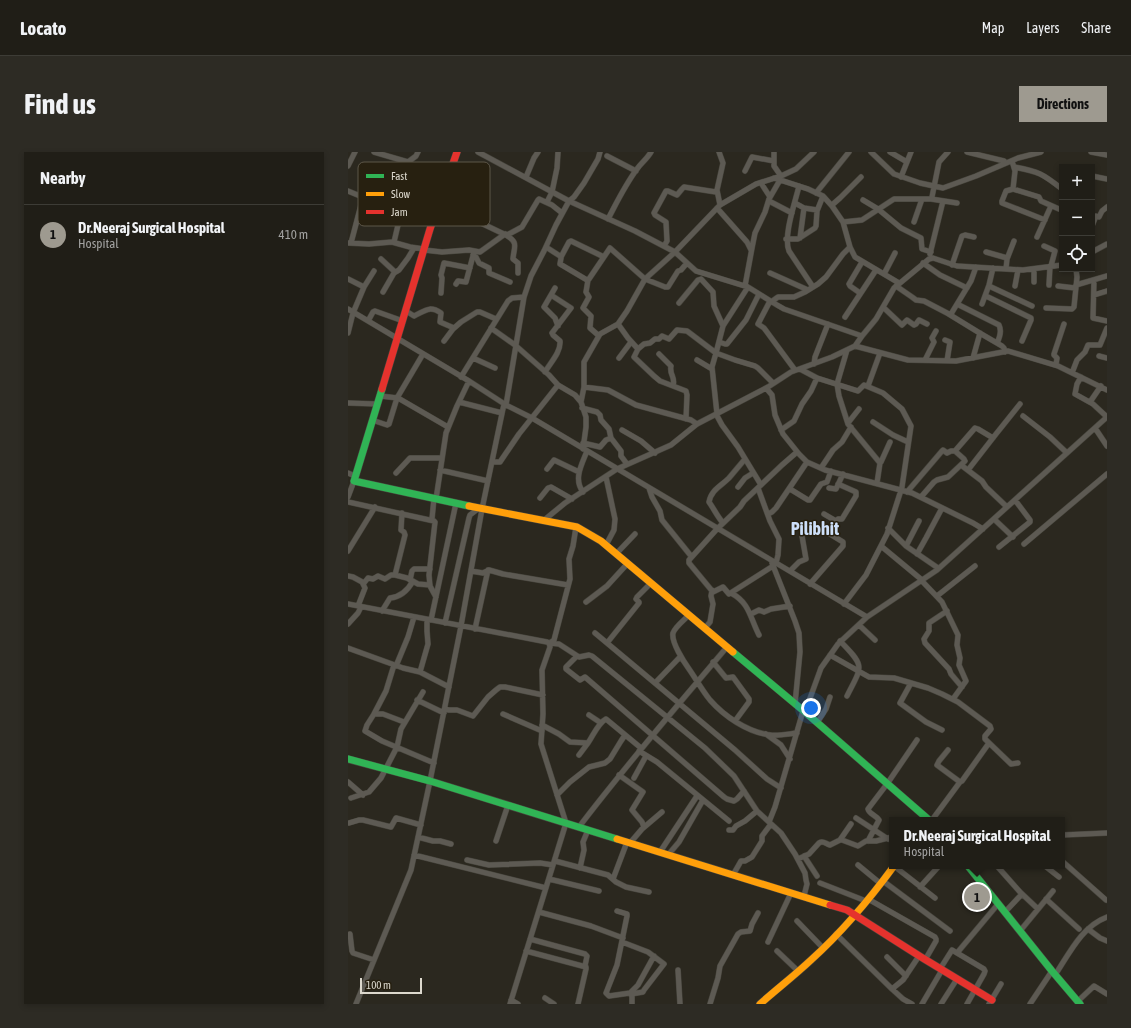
<!DOCTYPE html>
<html lang="en">
<head>
<meta charset="utf-8">
<style>
	body { margin:0; font-family:"Asap Condensed",sans-serif; background:#2d2b24; color:#f1f3f6 }
	.controls { position:absolute; right:12px; top:12px; display:grid; overflow:hidden; border-radius:0px; box-shadow:0 2px 6px #0003 }
	.controls button { width:36px; height:36px; display:grid; place-items:center; padding:0; border:0; border-bottom:1px solid #3d3c36; background:#201e17; color:#f1f3f6; font:20px sans-serif }
	.scale { position:absolute; left:12px; bottom:10px; width:62px; box-sizing:border-box; padding-left:4px; border:2px solid #dcd8cd; border-top:0; font-size:11px; line-height:14px; white-space:nowrap; color:#dcd8cd; -webkit-text-stroke:3px #272010; paint-order:stroke }
	.you { position:absolute; left:463px; top:556px; width:14px; height:14px; margin:-10px; border:3px solid #fff; border-radius:50%; background:#1a73e8; box-shadow:0 0 0 6px #1a73e833 }
	.badge { display:grid; place-items:center; width:26px; height:26px; border-radius:50%; background:#9e9a90; color:#111; font-size:13px; font-weight:700 }
	.pin { position:absolute; translate:-50% -50%; border:2px solid #fff; box-shadow:0 1px 4px #0006 }
	.popup { position:absolute; left:541px; top:665px; width:176px; height:52px; box-sizing:border-box; display:grid; place-content:center; border-radius:0px; background:#201e17; filter:drop-shadow(0 1px 3px #0005); font-size:13px; white-space:nowrap; color:#a2a2a1 }
	.popup b { font-size:15px; color:#f1f3f6 }
	.popup::after { content:''; position:absolute; left:50%; top:100%; margin-left:-8px; border:8px solid transparent; border-top-color:#201e17 }
	.list { margin:0; padding:0; list-style:none }
	h2 { display:flex; justify-content:space-between; align-items:center; height:52px; margin:0; padding:0 16px; font-size:17px }
	h2 small { font-size:13px; font-weight:400; color:#a2a2a1 }
	.list li { display:grid; grid-template-columns:26px 1fr auto; gap:12px; align-items:center; box-sizing:border-box; height:60px; padding:0 16px; border-top:1px solid #3d3c36 }
	.list b { display:block; font-size:15px; white-space:nowrap }
	.list p { margin:0; font-size:13px; white-space:nowrap; color:#a2a2a1 }
	.list em { font-size:13px; font-style:normal; color:#a2a2a1 }
	.icon { flex:none; width:22px; height:22px; fill:none; stroke:currentColor; stroke-width:2; stroke-linecap:round; stroke-linejoin:round }
	.map { position:relative; flex:none; width:759px; height:852px; overflow:hidden; border-radius:0px }
	header { display:flex; align-items:center; gap:24px; box-sizing:border-box; height:56px; padding:0 20px; background:#201e17; border-bottom:1px solid #3d3c36 }
	header strong { font-size:19px }
	nav { display:flex; gap:22px; margin-inline-start:auto; font-size:14px }
	.intro { display:flex; align-items:center; justify-content:space-between; box-sizing:border-box; height:96px; padding:0 24px }
	h1 { margin:0; font-size:28px }
	.button { padding:10px 18px; border-radius:0px; background:#9e9a90; color:#111; font-size:14px; font-weight:700 }
	main { display:flex; gap:24px; padding:0 24px }
	aside { flex:1; background:#201e17; border-radius:0px; box-shadow:0 2px 6px #0003 }
	.map>svg:first-child { display:block }
</style>
</head>
<body>
<header>
<strong>Locato</strong>
<nav><a>Map</a><a>Layers</a><a>Share</a></nav>
</header>
<div class="intro"><h1>Find us</h1><a class="button">Directions</a></div>
<main>
<aside>
<h2>Nearby<small></small></h2>
<ul class="list">
<li><span class="badge">1</span><div><b>Dr.Neeraj Surgical Hospital</b><p>Hospital</p></div><em>410 m</em></li>
</ul>
</aside>
<div class="map">
<svg width="759" height="852" viewBox="0 0 759 852">
	<rect width="100%" height="100%" fill="#2b281f"/>
	<g fill="none" stroke-linecap="round" stroke-linejoin="round">
		<defs>
			<path id="street" d="M26 0 60 10 68 4 70 0
				M130 0 221 49 287 79 327 100 372 53 408 32 433 24 448 17 466 0
				M371 0 375 11 369 38 372 53
				M426 0V14L433 24
				M523 0 546 22 572 31 595 36 628 24 670 6 693 0
				M542 0 559 10
				M619 0 656 9V12
				M743 0 759 3
				M259 4 288 19
				M664 9 667 19 665 37 691 45 693 49 711 57
				M0 14 7 0
				M666 15C690 19 695 22 714 37
				M397 19 404 5 426 9
				M744 24 759 27
				M178 25 186 6 190 0
				M553 25 563 0
				M426 26 460 37 475 44 484 54 495 70 502 95 507 105 551 131
				M413 31 422 45
				M451 34C447 51 435 84 441 99L465 135
				M49 35 57 37 92 49
				M665 37 658 39 654 49V51L697 68
				M0 39 17 46
				M204 40 209 16 210 0
				M468 41 501 0
				M35 43 40 35 47 36 49 35 62 10
				M74 43 84 14
				M583 47 609 51
				M515 48 530 57 553 76 573 86 574 97 583 100
				M421 49 444 61
				M199 50 204 40
				M91 51 158 83C171 91 166 94 165 107L170 111V121
				M447 51 456 56 469 58
				M484 53 492 46 513 25
				M369 56 399 90 403 98
				M260 67C269 50 277 33 289 17 293 11 299 7 303 0
				M495 70 514 68 546 47H583L584 45 591 10 600 0
				M566 70 574 47
				M744 74 748 64 751 65 754 59 759 55
				M159 83 174 75 190 48 191 47 204 53 214 61
				M689 85 703 54
				M452 86 456 56
				M438 87H450L467 76 468 74 469 59 475 44
				M46 90 50 73 57 49
				M0 91 21 92 44 90 62 95 76 97
				M3 91 13 53 24 32
				M316 94 319 89 318 70 307 63 306 61 318 39H320L329 43 334 37 336 35 368 40
				M696 94 707 99 703 114
				M198 95 212 104 213 106 212 112 239 128 241 127 262 96 297 127 317 135H320L330 119 333 118 339 111
				M76 98 94 100 121 98 132 100 157 82
				M638 100 659 106
				M744 100 759 92
				M582 102 595 49
				M125 103 128 105 131 111 141 116V121L162 130
				M213 105 221 90 223 89 256 105
				M33 107 47 120
				M575 111 592 123 619 136
				M604 113 614 84 617 83 626 85
				M658 117 659 107 666 89
				M422 121 460 138
				M536 122 547 101
				M0 127 16 135
				M240 128 238 140 241 145 235 156 243 164 242 176 250 183
				M746 128 745 166 759 169
				M686 130V117
				M108 132 110 129 118 130 126 100
				M701 133 702 114
				M728 133 759 124
				M397 134 404 96 407 81 417 60 421 47 432 28
				M548 134 564 145 568 148 576 149 599 161 630 180 654 194 656 196 657 200
				M641 134 684 154
				M667 134 670 118
				M710 134 727 136
				M207 136 196 155 207 166 210 174
				M35 140 46 121 51 118 60 106 66 96
				M93 141 94 126 93 123 96 111 122 116
				M512 141 502 134 501 132 514 110
				M746 143 759 139
				M638 144 683 166V168L674 189
				M422 149 410 172 416 176 447 218
				M423 150 430 145H446L457 140 470 132 478 125 495 102 502 95
				M331 151 350 128 353 127 365 140 366 154 375 174
				M609 152 651 173C654 179 652 185 649 191
				M634 152 641 133 645 116
				M535 155 554 173 559 168 566 173 568 172 571 168 579 172
				M698 156 724 157 726 155 729 125 728 117
				M0 157 121 229 158 253 184 266 519 465
				M58 159 66 164C77 159 81 153 93 161L92 170 106 176
				M603 162 623 129 628 115
				M497 165 528 118
				M20 169 25 160 27 159 55 169
				M270 172 280 186 290 197 286 205 306 224 312 229 338 239 339 243 338 267
				M143 176 167 193 201 223 210 233 227 243 233 250
				M0 181 5 161 16 135 26 119
				M597 188 602 190 599 209
				M96 189 105 177 113 170 129 160H132L148 167
				M371 190 377 192H379L398 168 411 142
				M507 194 560 208 608 209 660 199 710 214 759 238
				M290 197 296 192 302 191 307 187H311L314 184 321 187 329 178 339 179 368 201 387 208 407 214 410 216 425 231
				M499 198 489 232 491 244 500 272 532 311 529 331
				M311 202 323 214C321 223 328 225 325 234
				M751 204 759 206
				M125 206 147 216
				M271 206 283 190
				M625 206 632 181
				M349 208 364 217
				M577 208 586 190 584 186 588 179
				M466 212 467 205 480 172
				M708 213 709 206 706 203V202L716 172
				M452 217 469 226 510 239 516 233 535 241 554 257 563 274 554 335 539 382 518 423 496 452
				M197 220C203 210 213 200 212 189L205 183 204 181 223 156 203 143
				M724 221 729 208 737 200 740 193H752L759 176
				M113 225 160 149 164 146 176 145
				M733 225 729 232 727 242 745 252 759 265
				M520 234 532 201
				M236 235 260 238 288 253 343 268 349 272
				M418 236 424 243 427 263 435 282 451 302 459 310 477 318 564 341 625 371 635 377
				M32 244 50 246 100 275
				M111 250 154 261
				M742 250 753 234
				M0 251 29 252
				M158 253 176 145 183 124 196 99 208 73 221 49 226 45 236 31 250 7 252 0
				M234 256 249 260 252 263 253 268 261 277 263 286 273 299V304L279 312
				M368 262 374 273 390 295 413 333
				M369 262 364 215 368 201 375 174 400 135
				M675 264 702 285 719 301
				M24 268 39 273 41 272 49 246 75 202
				M525 270 545 283 560 290
				M500 271 511 257
				M747 276 759 294
				M274 278 293 289 307 301
				M433 278 446 269 454 252 463 239 469 226
				M235 291 252 295 258 288 263 286
				M235 297 238 275V265L233 250 236 235V210L252 182 270 172 279 159 297 127 327 100 348 119 400 135 429 153 436 157 514 184
				M144 310H152L171 282 210 233
				M532 311 533 310 542 290
				M613 313 634 329 638 335 659 355
				M473 316 485 298 494 290 503 275
				M199 317 206 308 231 320
				M92 318 140 329
				M620 318 648 282 672 252
				M0 321 7 324
				M48 321 62 306H94
				M258 325 267 367 266 378 258 393
				M390 335 397 326 405 321
				M301 336 304 345 312 359 314 368 343 404
				M410 336 422 369 431 387 430 403 428 411
				M481 336 488 337 495 322
				M442 337 460 348H462L473 332 479 330 483 319
				M235 340C225 327 234 312 239 299
				M559 340 594 299 595 298 599 301 603 299H607L627 276 630 277 645 286
				M0 345 6 329
				M573 345 586 330 589 328 600 325 617 309 616 307 607 299
				M192 346 200 336 203 335 224 347
				M88 347 98 281 109 254 121 229
				M0 350 86 369 87 370 81 423 82 434 88 445
				M420 362 424 360 428 356 459 310
				M476 362 488 369 490 367H494L508 344V340L490 332
				M84 367 86 346
				M646 367 665 385
				M195 369 217 351 269 317 323 293 349 272 420 235 443 220 484 205 507 194 514 184 528 167 546 136 581 107 585 106 609 114 675 118 714 113
				M375 371C369 364 366 357 361 350 363 338 373 334 381 326 386 320 392 313 397 307
				M540 376 558 394 590 416
				M676 392 759 322
				M533 394 574 428
				M558 394 571 369
				M651 395 682 370V368L667 348
				M0 399 27 355
				M268 402 287 382
				M569 402 578 386 594 356
				M424 411 447 469 451 481 452 500 447 552
				M425 414 381 442 375 435 365 440 341 411V408L369 377 392 355 396 349 434 313 449 300
				M123 419 135 421 141 418 155 422 220 433
				M442 419 451 410 458 407 454 384
				M47 423 57 383 56 380 53 378 54 361
				M0 424 5 425 16 431 20 426 25 427 30 424 37 427 43 423H47L59 426 70 432 82 433
				M62 428 64 419 66 417H82
				M573 428 594 450 610 483 609 493 612 506 611 513 618 529 605 547
				M462 432 495 394V390L477 379
				M383 441C402 451 402 466 411 483
				M589 444 627 414
				M238 450 259 434 280 411
				M0 452 199 490 201 491 202 495 194 518 195 562 193 592 218 671 162 852
				M10 454 17 436 14 430
				M34 459 42 446C52 445 60 438 65 429
				M599 459 581 471V479L576 487 577 491 601 517 603 522 614 535
				M403 462 411 458 416 460 423 457 442 454
				M341 463C336 468 327 475 325 481 323 490 336 510 341 517 348 527 354 538 362 548 376 564 399 580 422 583 431 584 440 582 449 581
				M83 468 108 351
				M97 471 121 366 122 363 131 356
				M0 472 10 461 13 455
				M511 473 527 488
				M357 476 362 470 365 452 363 444 364 438
				M127 477 140 418
				M247 481 387 598 419 627 433 636
				M492 489C518 515 514 514 499 544
				M201 491 211 492 231 505 241 503 244 504 357 596 386 624 409 659 433 681 447 702 457 721 458 728 459 732 456 744
				M202 491 206 488 222 427 221 407 225 394 228 375
				M259 491 291 451V450L288 447 289 445 303 431
				M0 496 55 516 72 520 101 535
				M482 503 521 525 546 526 580 536 594 542 610 550 642 574 643 577 637 584V587L663 612 670 611
				M229 504 218 515V517L232 528 237 525 376 645 379 647 386 649 389 647 396 639
				M365 510 378 526 385 525 401 547V550L387 569
				M48 514 60 485 66 465
				M72 520 80 492 79 479V468
				M307 531 332 505
				M563 531 552 551 578 570 594 578
				M69 548 96 561
				M97 557 101 558H109L125 564 140 545 148 538 152 535H157L195 543
				M457 560 473 516 490 492 519 465 589 418 759 265
				M26 562 38 539 46 513
				M155 562 194 579
				M241 563 253 571
				M56 570 35 562H26L19 573 17 579 34 589 86 611
				M469 571 478 557 482 545
				M194 573 211 582 222 590 240 591C245 584 250 571 258 567L293 596
				M418 582 433 593 442 607
				M600 598 591 609 589 613 612 630 614 629 641 591
				M291 599 309 610 381 669
				M231 603 240 591
				M271 623 295 640 284 658 294 670 296 675
				M286 626 298 604
				M0 630 15 643
				M209 643 222 630 241 615 257 611 262 607 273 589 277 583
				M3 646 21 640 33 626 49 595 53 577 75 540
				M508 666 540 687
				M584 668 612 630
				M421 670 427 655 455 559
				M1 671 11 668H15L43 675 48 666 73 673
				M231 675C278 613 329 554 379 495
				M381 678H385L388 674 397 669 409 659
				M714 683 759 681
				M70 685 85 689H92L103 692
				M492 688 503 672
				M148 689 160 653
				M520 689 531 668C528 663 521 662 520 657L539 632 569 588
				M282 691 294 677 314 660
				M312 700 349 644
				M66 703 198 736
				M320 703 331 690 355 648
				M456 704 469 724
				M450 707 461 702 471 691C475 688 478 692 482 693L492 688H494L510 694 518 689H528L544 685
				M119 708 141 713 192 711 205 713
				M207 709 260 723 268 730 278 735 301 740
				M714 709 758 748
				M510 713 533 732
				M546 714 587 746
				M649 714 672 740 690 757
				M697 714 711 725
				M232 716 236 698 235 690 240 678
				M385 723 393 709H397L404 705 414 689V684L423 672
				M201 727 251 739
				M265 727 279 690
				M535 729 602 779
				M472 731 518 749
				M572 735 591 714
				M520 747 587 785 588 787V789L577 808
				M698 747 731 777
				M269 759 279 762V764L269 813 258 841 261 844 282 841 284 844V852
				M191 760 243 774 275 786
				M657 760 674 742
				M449 769 475 796
				M740 777 752 786 759 789
				M672 779 705 739
				M2 782 4 799 5 801 26 808
				M488 782 544 837 555 847 564 852
				M182 787 237 802 239 804 237 814
				M274 790 300 800 316 812 296 838 295 840 283 842
				M420 790 443 741
				M178 799 238 815V817L230 852
				M429 799 450 819
				M609 801 650 752
				M539 805 558 824
				M592 817 604 798 636 817 637 819 636 822 619 852
				M330 818 332 852
				M707 823C721 802 734 774 759 765
				M544 837 555 828 571 804
				M282 841 290 833 306 804
				M197 846 206 852
				M163 848 170 852
				M730 849 746 834 759 842
				M8 852 63 718 82 629 113 474 134 357 156 252
				M362 852 370 826 372 814 390 782 393 780 402 779 404 772 410 761
				M574 852 594 818
				M593 852 609 827
				M641 852 653 832
				M682 852 704 819"/>
			<path id="fast" d="M34 237 6 329 121 354
				M385 500 457 560 581 668
				M0 607 82 629 269 687
				M620 714 704 819 732 852"/>
			<path id="slow" d="M121 354 229 375 253 389 385 500
				M269 687 482 753
				M412 852C429 837 447 823 463 808 494 780 521 748 546 714"/>
			<path id="jam" d="M34 237 82 77 109 0
				M482 753 499 758 573 805 644 848"/>
		</defs>
		<use href="#street" stroke="#47453d" stroke-width="6"/>
		<use href="#fast" stroke="#47453d" stroke-width="8"/>
		<use href="#slow" stroke="#47453d" stroke-width="8"/>
		<use href="#jam" stroke="#47453d" stroke-width="8"/>
		<use href="#street" stroke="#5d5a53" stroke-width="5"/>
		<use href="#fast" stroke="#30b455" stroke-width="7"/>
		<use href="#slow" stroke="#ff9f0a" stroke-width="7"/>
		<use href="#jam" stroke="#e5322d" stroke-width="7"/>
	</g>
	<g text-anchor="middle" dominant-baseline="central" stroke-width="3" stroke-linejoin="round" paint-order="stroke">
		<g font-size="18" font-weight="bold" fill="#cddff8" stroke="#272010">
			<text x="467" y="376">Pilibhit</text>
		</g>
	</g>
	<rect x="10" y="10" width="132" height="64" rx="6" fill="#272010" stroke="#5d5749" stroke-width="1"/>
	<rect x="18" y="22" width="18" height="4" fill="#30b455"/>
	<rect x="18" y="40" width="18" height="4" fill="#ff9f0a"/>
	<rect x="18" y="58" width="18" height="4" fill="#e5322d"/>
	<g font-size="11" fill="#dcd8cd">
		<text x="43" y="28">Fast</text>
		<text x="43" y="46">Slow</text>
		<text x="43" y="64">Jam</text>
	</g>
</svg>
<div class="controls">
<button>+</button>
<button>−</button>
<button><svg class="icon" aria-label="locate" viewBox="0 0 24 24"><circle cx="12" cy="12" r="6"/><path d="M12 2v4M12 18v4M2 12h4M18 12h4"/></svg></button>
</div>
<div class="scale">100 m</div>
<div class="you"></div>
<div class="pin badge" style="left:629px;top:745px">1</div>
<div class="popup"><b>Dr.Neeraj Surgical Hospital</b>Hospital</div>
</div>
</main>
</body>
</html>
